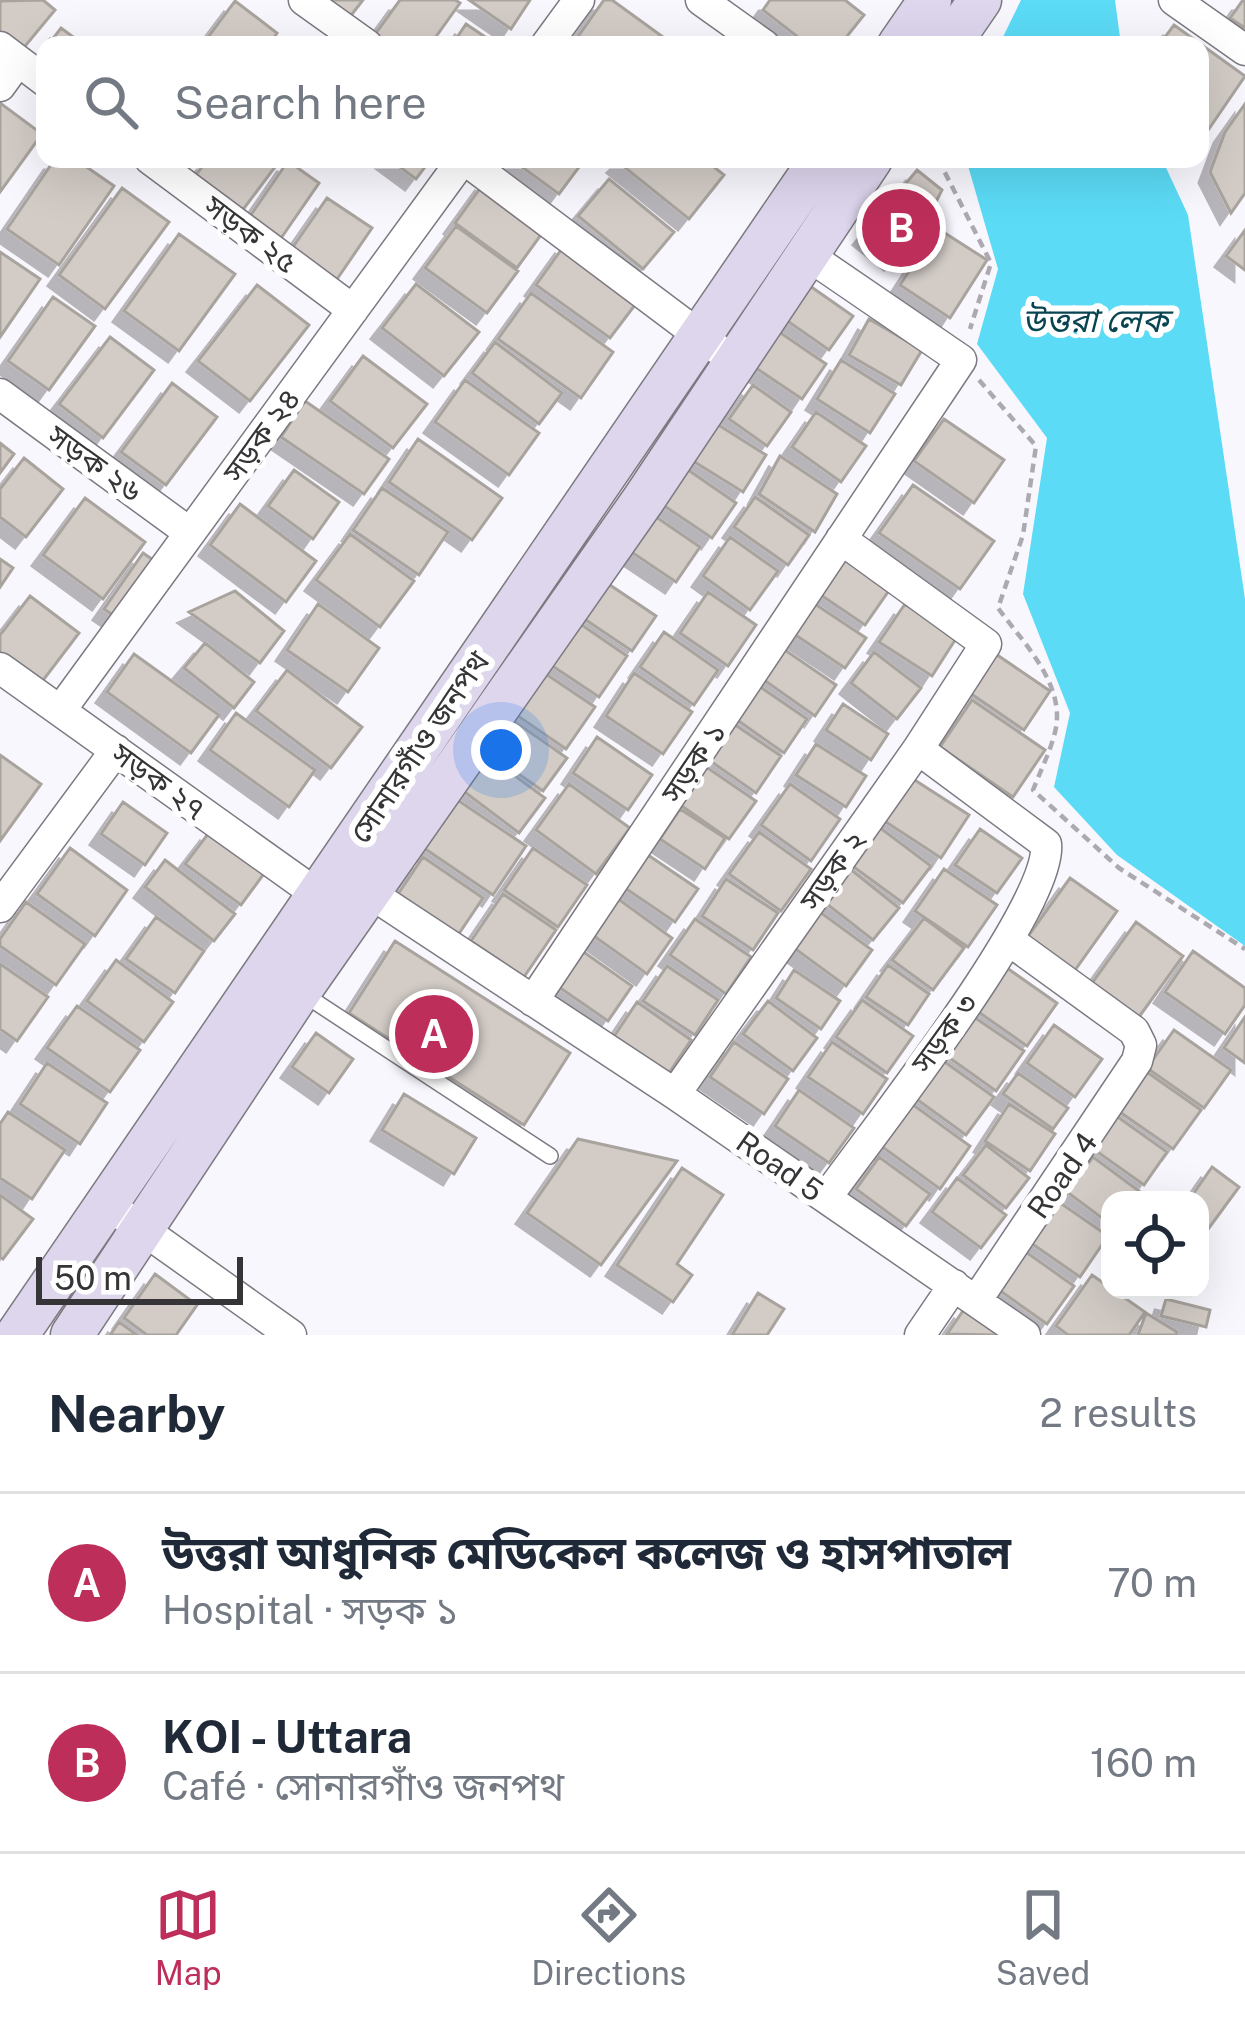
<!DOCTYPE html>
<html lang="en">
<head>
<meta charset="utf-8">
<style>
	body { margin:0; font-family:"Public Sans","Noto Sans Bengali",sans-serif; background:#f2f2f3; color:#1f2937 }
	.controls { position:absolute; right:36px; bottom:36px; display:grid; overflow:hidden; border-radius:24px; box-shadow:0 12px 48px #0002 }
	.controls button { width:108px; height:108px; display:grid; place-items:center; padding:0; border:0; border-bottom:3px solid #e0e1e3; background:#fff; color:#1f2937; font:60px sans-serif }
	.scale { position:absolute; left:36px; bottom:30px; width:207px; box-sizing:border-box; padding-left:12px; border:6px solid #353437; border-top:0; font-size:33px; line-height:42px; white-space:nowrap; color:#353437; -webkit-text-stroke:9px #fff; paint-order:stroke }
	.you { position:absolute; left:501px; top:750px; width:42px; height:42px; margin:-30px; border:9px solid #fff; border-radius:50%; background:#1a73e8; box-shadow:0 0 0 18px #1a73e833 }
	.badge { display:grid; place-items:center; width:78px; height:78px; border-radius:50%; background:#bd2e5a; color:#fff; font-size:39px; font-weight:700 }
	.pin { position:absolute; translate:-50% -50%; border:6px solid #fff; box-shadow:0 3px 12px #0006 }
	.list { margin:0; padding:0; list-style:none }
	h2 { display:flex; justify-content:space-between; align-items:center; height:156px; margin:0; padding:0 48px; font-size:51px }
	h2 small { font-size:39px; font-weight:400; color:#747a83 }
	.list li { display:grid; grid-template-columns:78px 1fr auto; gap:36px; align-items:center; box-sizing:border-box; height:180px; padding:0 48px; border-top:3px solid #e0e1e3 }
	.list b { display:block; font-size:45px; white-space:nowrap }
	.list p { margin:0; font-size:39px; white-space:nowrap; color:#747a83 }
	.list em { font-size:39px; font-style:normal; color:#747a83 }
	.icon { flex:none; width:66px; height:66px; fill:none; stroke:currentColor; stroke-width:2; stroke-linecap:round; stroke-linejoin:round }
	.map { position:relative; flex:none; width:1245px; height:1335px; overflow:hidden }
	.search { position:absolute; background:#fff; box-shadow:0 12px 48px #0002; left:36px; right:36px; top:36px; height:132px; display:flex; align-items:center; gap:30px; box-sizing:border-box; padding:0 42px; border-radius:24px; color:#747a83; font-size:45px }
	.sheet { height:516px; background:#fff }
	nav { display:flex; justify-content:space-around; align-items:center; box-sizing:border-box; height:168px; border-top:3px solid #e0e1e3; background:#fff; font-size:33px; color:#747a83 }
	nav a { display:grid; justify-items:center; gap:6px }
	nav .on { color:#bd2e5a }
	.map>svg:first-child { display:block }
</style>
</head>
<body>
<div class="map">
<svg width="1245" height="1335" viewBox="0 0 1245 1335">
	<defs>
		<filter id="shadow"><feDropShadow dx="-11" dy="11" stdDeviation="0" flood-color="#0004"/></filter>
	</defs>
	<rect width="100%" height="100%" fill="#f9f7fe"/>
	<path fill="#5bdbf6" d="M1021 0H1115L1121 45H999Z
		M966 159H1162L1188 215 1245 599V946L1117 855 1054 787 1070 713 1023 594 1047 438 977 344 998 269Z"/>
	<path fill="#d2cbc6" stroke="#a9a39e" stroke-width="3" filter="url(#shadow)" d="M43 0 55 10 12 62 0 52V1Z
		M311 0H363L342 27Z
		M400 0H455L460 3 430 45H376L370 41Z
		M469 0H530L511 29Z
		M604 0H612L674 45H572Z
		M770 0H845L864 15 840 45H808L763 10Z
		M1243 0H1245V28L1230 18Z
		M235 1 277 33 269 45H202Z
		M466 24 497 45H452Z
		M1174 25 1245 76 1200 142V45H1159Z
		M61 28 84 45H48Z
		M0 103 42 134 0 192Z
		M1245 104V193L1231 213 1210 172 1225 132Z
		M55 159H75L114 186 59 265 7 229Z
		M208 159H281L236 219 189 184Z
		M389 159H431L416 179Z
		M511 159H585L559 194Z
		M621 159H704L724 175 689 219 618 162Z
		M288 161 319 183 277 244 246 222Z
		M917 170 942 190 926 222 895 259 864 234Z
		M609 179 674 232 643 269 578 216Z
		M486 180 548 225 517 268 455 223Z
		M122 188 169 222 105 309 59 275Z
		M327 198 372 228 331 288 286 257Z
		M456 226 518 271 487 313 425 268Z
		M937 228 987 260 950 318 900 285Z
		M1245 230V270L1226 256Z
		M179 234 235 274 179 351 124 311Z
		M566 243 641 297 610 338 536 285Z
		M0 252 40 279 0 337Z
		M416 284 479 332 444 376 382 328Z
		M257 285 309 325 250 401 198 361Z
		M810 286 853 316 829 350 786 320Z
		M531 293 613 352 581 398 498 339Z
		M53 297 95 326 49 390 8 361Z
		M869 319 922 350 901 385 849 355Z
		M772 327 826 364 802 399 747 362Z
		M110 337 154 370 103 438 59 404Z
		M495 342 562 393 539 424 472 373Z
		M363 356 427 404 393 448 330 401Z
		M841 360 895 394 870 433 817 399Z
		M465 380 539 433 509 475 435 422Z
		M172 383 217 417 166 485 121 452Z
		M753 385 791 412 767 446 729 419Z
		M305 401 389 459 364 494 281 437Z
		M816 412 866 446 841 482 792 447Z
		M944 419 1004 460 974 503 914 461Z
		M717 424 766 455 743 492 693 461Z
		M418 439 502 498 472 540 389 482Z
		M0 443 14 454 0 473Z
		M780 456 837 494 815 532 759 494Z
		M24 458 63 489 26 537 0 517V489Z
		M681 465 736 503 712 538 657 501Z
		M294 470 339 502 313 539 268 506Z
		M913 485 994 541 960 589 879 533Z
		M382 488 448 532 419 575 353 530Z
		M755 497 809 535 788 565 734 527Z
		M85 498 145 542 103 599 43 555Z
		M240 504 316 561 286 602 210 545Z
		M646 510 700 547 676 582 621 545Z
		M350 534 414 581 380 627 316 580Z
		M730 537 778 571 750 610 703 576Z
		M838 552 890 589 865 625 812 589Z
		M143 553 159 564 120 620 104 609Z
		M0 559 13 568 0 587Z
		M601 579 656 616 632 651 577 614Z
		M235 591 284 631 260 663 189 612Z
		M708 592 756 625 728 666 680 633Z
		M30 596 79 633 38 687 0 658V635Z
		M812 602 866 638 845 668 791 632Z
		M318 604 379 648 348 692 287 650Z
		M905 604 957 637 932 676 879 642Z
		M576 621 627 656 599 697 548 663Z
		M664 632 718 670 694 705 640 667Z
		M205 643 254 682 234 708 184 668Z
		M782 648 836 685 815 716 761 678Z
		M990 650 1050 691 1024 730 964 689Z
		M874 652 921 688 897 719 851 683Z
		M134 654 219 715 191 753 107 692Z
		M287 670 362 727 331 768 256 711Z
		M543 672 595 707 566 749 515 714Z
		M634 673 692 712 663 754 606 716Z
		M756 684 807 719 784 753 733 717Z
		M972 700 1045 750 1013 797 940 747Z
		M843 704 888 734 871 760 826 730Z
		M236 713 315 770 289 807 210 750Z
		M510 718 567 758 543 791 487 752Z
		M731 722 781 756 756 793 706 758Z
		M597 737 652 775 628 810 573 773Z
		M816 744 866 776 846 807 796 775Z
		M484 753 545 798 519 833 458 787Z
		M0 755 41 784 0 841Z
		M702 764 756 801 729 839 676 802Z
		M910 777 969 815 941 858 883 820Z
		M569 784 630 828 596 874 536 830Z
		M790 784 840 819 811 861 761 825Z
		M450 795 526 846 493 895 418 844Z
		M123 802 167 833 145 865 101 834Z
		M680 809 725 838 705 869 660 839Z
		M879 827 931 866 903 903 851 865Z
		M980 829 1022 858 997 893 955 865Z
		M211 830 266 871 241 905 185 864Z
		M759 832 811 869 781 911 729 874Z
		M70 848 127 890 95 936 37 894Z
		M533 848 587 885 558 927 504 890Z
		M648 855 698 889 675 922 625 888Z
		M423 857 483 898 454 941 394 900Z
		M165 860 235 914 214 941 145 887Z
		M849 868 899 908 873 940 823 901Z
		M944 869 997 905 968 947 915 911Z
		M1070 878 1117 911 1073 973 1026 939Z
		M726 879 778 913 753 950 702 916Z
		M503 894 556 930 524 977 471 941Z
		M617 898 672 938 647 974 591 934Z
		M26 902 85 944 56 985 0 946V939Z
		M820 912 872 950 846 986 794 948Z
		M156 917 204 951 175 993 126 959Z
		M924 918 964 948 933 990 892 960Z
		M695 919 751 957 726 994 670 955Z
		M1136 922 1183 956 1139 1017 1092 983Z
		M395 941 570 1053 524 1125 349 1013Z
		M578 948 632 986 608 1021 553 983Z
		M1193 951 1245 988V1005L1225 1034 1165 992Z
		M116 960 173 1002 144 1042 87 1001Z
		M0 964 48 997 17 1041 0 1029Z
		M888 965 929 994 908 1025 866 997Z
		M667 966 718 1000 695 1035 643 1001Z
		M1007 968 1057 1003 1027 1046 977 1011Z
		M794 970 840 1001 821 1029 776 998Z
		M862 1000 913 1036 887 1073 836 1037Z
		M768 1001 817 1038 793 1071 743 1034Z
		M637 1002 691 1040 667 1076 613 1038Z
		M77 1006 140 1050 110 1092 47 1048Z
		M971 1015 1024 1051 996 1091 944 1054Z
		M1245 1017V1063L1224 1048Z
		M1054 1025 1102 1059 1075 1097 1027 1063Z
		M1174 1030 1231 1070 1204 1108 1147 1068Z
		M316 1033 353 1059 329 1093 292 1067Z
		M734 1042 788 1079 764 1114 710 1077Z
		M832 1042 887 1079 863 1114 808 1077Z
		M942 1060 994 1097 966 1135 915 1098Z
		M47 1063 107 1103 80 1144 20 1104Z
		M1144 1070 1201 1110 1173 1149 1117 1110Z
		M1018 1073 1068 1108 1053 1129 1003 1094Z
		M799 1090 854 1128 829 1163 775 1126Z
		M404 1094 476 1138 454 1174 382 1130Z
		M912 1104 970 1146 940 1189 881 1146Z
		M1009 1104 1055 1134 1030 1171 985 1141Z
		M8 1112 65 1150 32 1199 0 1178V1124Z
		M1115 1115 1167 1152 1144 1185 1092 1148Z
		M578 1139 677 1161 601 1265 527 1213Z
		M986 1145 1029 1178 1006 1208 963 1175Z
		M879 1157 930 1194 906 1226 856 1189Z
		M1093 1157 1143 1194 1138 1200H1110V1224L1067 1192Z
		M1212 1167 1239 1187 1209 1228 1200 1222V1200H1189Z
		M682 1168 723 1195 677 1264 692 1275 673 1302 617 1265Z
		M957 1178 1006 1215 981 1248 932 1212Z
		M0 1195 33 1219 3 1259 0 1257Z
		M1059 1202 1108 1236 1080 1277 1031 1243Z
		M1026 1252 1074 1286 1047 1324 999 1290Z
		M155 1274 197 1305 176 1335H147L124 1318Z
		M1092 1275 1145 1312 1129 1335H1068L1056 1326Z
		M758 1293 784 1309 767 1335H732Z
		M1166 1299 1210 1310 1206 1327 1161 1316Z
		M965 1308 998 1332 996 1335 947 1334Z
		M1146 1313 1177 1332 1176 1335H1138Z
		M119 1322 137 1335H110Z"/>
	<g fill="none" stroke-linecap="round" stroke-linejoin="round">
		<defs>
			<path id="service" d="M302 993 550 1156"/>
			<path id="minor" d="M304 0 367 45
				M701 0 764 45
				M1174 0 1245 50
				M546 45 579 0
				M0 47 45 81
				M0 86 18 61
				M150 159 353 310
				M464 159 716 348
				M0 394 190 533
				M0 668 318 895
				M60 711 463 159
				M370 893 675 1094 1025 1335
				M0 907 116 750
				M533 1001 961 360 806 254
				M675 1094 918 749 986 644 841 539
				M826 1198C870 1136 1053 906 1046 844L918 749
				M107 1204 291 1335
				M976 1301 1137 1061 1141 1045 1134 1031 1010 941
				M920 1335 954 1285"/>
			<path id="secondary" d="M899 45 930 0
				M949 45 980 0
				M17 1335 821 159
				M72 1335 299 992 644 499 871 159"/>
		</defs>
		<use href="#service" stroke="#7c7a80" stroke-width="18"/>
		<use href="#minor" stroke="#7c7a80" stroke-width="33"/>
		<use href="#secondary" stroke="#7c7a80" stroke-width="45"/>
		<path stroke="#acaab0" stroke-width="4.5" stroke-dasharray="9 6" stroke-linecap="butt" d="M938 159 991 263 970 329
			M979 380 1036 446 1023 535 998 608C1024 644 1069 687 1054 736 1049 754 1040 772 1033 790L1119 868 1245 949"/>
		<use href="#service" stroke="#fff" stroke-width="15"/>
		<use href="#minor" stroke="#fff" stroke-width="30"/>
		<use href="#secondary" stroke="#ded6ed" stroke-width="42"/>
	</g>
	<g text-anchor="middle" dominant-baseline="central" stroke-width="12" stroke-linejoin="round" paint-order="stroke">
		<g font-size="30" fill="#353437" stroke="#fff">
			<text transform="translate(251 234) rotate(37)">সড়ক ২৫</text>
			<text transform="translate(261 435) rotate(-54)">সড়ক ২৪</text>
			<text transform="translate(95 463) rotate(36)">সড়ক ২৬</text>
			<text transform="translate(419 747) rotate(-56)">সোনারগাঁও জনপথ</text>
			<text transform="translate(693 762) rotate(-56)">সড়ক ১</text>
			<text transform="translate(159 781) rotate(36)">সড়ক ২৭</text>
			<text transform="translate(832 870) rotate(-55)">সড়ক ২</text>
			<text transform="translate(944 1033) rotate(-54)">সড়ক ৩</text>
			<text transform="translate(780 1166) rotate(35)">Road 5</text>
			<text transform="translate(1062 1175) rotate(-55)">Road 4</text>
		</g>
		<g font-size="33" font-style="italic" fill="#094550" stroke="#fff">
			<text x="1095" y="320">উত্তরা লেক</text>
		</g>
	</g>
</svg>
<div class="controls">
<button><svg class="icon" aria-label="locate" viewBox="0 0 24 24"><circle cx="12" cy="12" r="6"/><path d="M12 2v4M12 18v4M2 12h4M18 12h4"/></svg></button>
</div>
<div class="scale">50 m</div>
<div class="you"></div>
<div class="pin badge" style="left:434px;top:1034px">A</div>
<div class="pin badge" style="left:901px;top:228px">B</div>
<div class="search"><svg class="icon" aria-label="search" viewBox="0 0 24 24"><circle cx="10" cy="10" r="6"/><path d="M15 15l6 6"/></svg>Search here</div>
</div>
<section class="sheet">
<h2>Nearby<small>2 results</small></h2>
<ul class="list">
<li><span class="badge">A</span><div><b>উত্তরা আধুনিক মেডিকেল কলেজ ও হাসপাতাল</b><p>Hospital · সড়ক ১</p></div><em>70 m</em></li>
<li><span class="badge">B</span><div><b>KOI - Uttara</b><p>Café · সোনারগাঁও জনপথ</p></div><em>160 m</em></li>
</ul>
</section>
<nav>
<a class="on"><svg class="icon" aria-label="map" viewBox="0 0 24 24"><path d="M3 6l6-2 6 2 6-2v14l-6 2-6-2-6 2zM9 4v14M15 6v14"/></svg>Map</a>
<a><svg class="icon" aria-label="directions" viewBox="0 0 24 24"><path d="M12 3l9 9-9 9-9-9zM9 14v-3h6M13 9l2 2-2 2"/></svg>Directions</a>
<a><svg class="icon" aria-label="saved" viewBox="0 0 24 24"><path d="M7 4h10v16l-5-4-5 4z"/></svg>Saved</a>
</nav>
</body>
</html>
